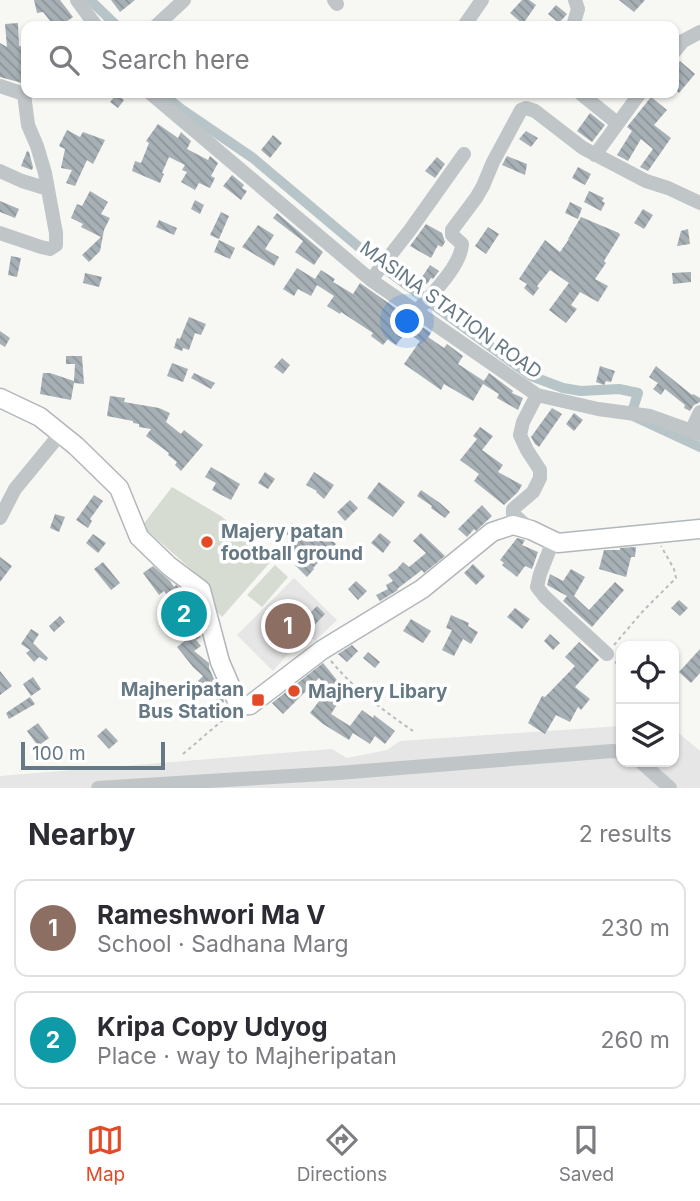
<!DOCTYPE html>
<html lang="en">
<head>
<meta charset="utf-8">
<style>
	body { margin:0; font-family:Inter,sans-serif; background:#f7f7f7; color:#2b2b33 }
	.controls { position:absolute; right:21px; bottom:21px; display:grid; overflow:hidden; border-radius:14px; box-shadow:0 2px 5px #0004 }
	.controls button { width:63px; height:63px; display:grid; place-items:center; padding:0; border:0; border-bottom:2px solid #e1e1e2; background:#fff; color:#2b2b33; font:35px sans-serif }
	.scale { position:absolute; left:21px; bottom:18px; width:144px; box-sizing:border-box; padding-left:7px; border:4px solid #667985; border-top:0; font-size:19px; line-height:24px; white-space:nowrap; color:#667985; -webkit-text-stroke:5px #fff; paint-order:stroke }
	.you { position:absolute; left:408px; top:322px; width:24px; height:24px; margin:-18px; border:5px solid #fff; border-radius:50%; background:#1a73e8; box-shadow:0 0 0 10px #1a73e833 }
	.badge { display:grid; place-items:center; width:46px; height:46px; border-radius:50%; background:#e34b28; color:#fff; font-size:23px; font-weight:700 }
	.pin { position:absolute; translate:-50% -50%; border:4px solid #fff; box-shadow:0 2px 7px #0006 }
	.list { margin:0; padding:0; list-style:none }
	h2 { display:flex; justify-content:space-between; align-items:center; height:91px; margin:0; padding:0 28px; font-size:30px }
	h2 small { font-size:23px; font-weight:400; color:#7c7c81 }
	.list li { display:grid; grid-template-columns:46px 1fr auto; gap:21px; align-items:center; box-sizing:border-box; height:98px; margin:0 14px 14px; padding:0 14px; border:2px solid #e1e1e2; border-radius:14px }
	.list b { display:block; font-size:26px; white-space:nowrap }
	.list p { margin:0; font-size:23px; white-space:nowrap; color:#7c7c81 }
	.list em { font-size:23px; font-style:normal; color:#7c7c81 }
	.icon { flex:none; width:38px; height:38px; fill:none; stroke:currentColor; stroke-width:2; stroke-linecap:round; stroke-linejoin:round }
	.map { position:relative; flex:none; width:700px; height:788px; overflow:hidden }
	.search { position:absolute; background:#fff; box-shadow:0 2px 5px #0004; left:21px; right:21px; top:21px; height:77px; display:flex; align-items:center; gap:18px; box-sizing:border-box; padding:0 24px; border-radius:14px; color:#7c7c81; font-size:26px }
	.sheet { height:315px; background:#fff }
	nav { display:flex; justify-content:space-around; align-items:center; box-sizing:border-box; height:98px; border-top:2px solid #e1e1e2; background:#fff; font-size:19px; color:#7c7c81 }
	nav a { display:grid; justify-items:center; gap:4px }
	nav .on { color:#e34b28 }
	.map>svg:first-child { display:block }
</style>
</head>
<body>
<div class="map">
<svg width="700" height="788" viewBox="0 0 700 788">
	<defs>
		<pattern id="building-back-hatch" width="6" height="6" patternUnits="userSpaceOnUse" patternTransform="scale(1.75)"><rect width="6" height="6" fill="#a7b0b5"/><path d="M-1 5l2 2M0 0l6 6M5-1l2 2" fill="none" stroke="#8c9499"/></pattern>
	</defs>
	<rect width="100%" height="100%" fill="#f7f7f4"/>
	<path fill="#e5e6e5" d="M294 578 337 620 315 641 307 633 273 671 237 635Z
		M621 726V762H674V729L700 751V788H0V776L332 749 347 758 387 750 400 741Z"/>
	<path fill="#d7dcd3" d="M172 487 221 516 273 559 222 617 210 604 201 578 142 526Z
		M275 565 288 577 262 607 247 595Z"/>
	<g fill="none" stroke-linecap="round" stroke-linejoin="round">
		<path stroke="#b7c4c8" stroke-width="10" d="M90 0 117 26
			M161 93 181 109 253 158 379 264
			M384 268 420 295
			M432 304 531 376 563 388 581 391 619 389 638 393 631 415 700 447"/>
	</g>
	<path fill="url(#building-back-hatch)" d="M34 0H60L73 17 60 26H54L43 12 37 13Z
		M111 0H135L120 12Z
		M522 0H529L536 5 523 24 510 13Z
		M619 0H645L634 12Z
		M556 5 567 14 559 23 548 14Z
		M18 23 19 46 26 47 24 73 26 74 22 83 0 77V43L7 47 5 24Z
		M680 61 695 74 679 93 674 88V68Z
		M117 94 124 100 118 108 110 102Z
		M651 97 667 110 654 125 671 138 648 171 640 167 653 149 641 139 628 161 617 155 632 131 627 127Z
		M590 113 605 125 592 142 577 131Z
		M158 124 178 138 181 132 183 134 191 141 187 149 208 160 210 156 218 163 211 176 215 178 210 188 199 183 195 190 181 182 187 172 182 170 185 165 169 157 162 173 164 174 160 183 132 171 135 161 141 163 149 143 146 141Z
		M67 130 80 137 83 132 105 140 93 164 87 160 75 186 66 183 72 170 61 168 65 149 59 146Z
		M526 131 538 138 531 147 519 139Z
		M273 135 282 143 270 158 261 150Z
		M27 151 29 152 33 167 32 170 21 166Z
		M507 156 527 164 525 175 502 165Z
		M437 157 445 164 435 178 425 171Z
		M578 167 591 174 585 185 572 178Z
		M232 175 244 185 242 188 247 191 241 200 223 186Z
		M90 191 108 202 101 214 110 218 104 230 100 251 89 262 82 255 101 237 81 227 83 224 71 218 77 204 82 206Z
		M589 191 604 198 602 201 605 203 601 211 584 202Z
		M195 200 204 205 200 214 191 209Z
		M0 201 19 209 15 218 0 212Z
		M570 202 582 208 578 219 565 213Z
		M643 209 653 215 644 229 634 223Z
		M221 212 229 216 219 239 210 235Z
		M277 213 323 252 314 265 295 252 303 241 273 218Z
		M581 217 619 233 620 235 604 261 606 263 595 279 608 286 598 302 580 292 571 305 577 309 566 323 549 310 569 283 550 270 537 286 539 288 533 296 524 288 527 284 519 279 545 240 560 252 569 239H568Z
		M159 220 177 228 174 235 156 227Z
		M426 224 442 233 445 242 442 247 438 245 431 258 410 246Z
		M258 225 274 235 265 249 279 257 274 266 242 247Z
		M488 227 499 234 486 254 475 246Z
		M688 229 690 244 677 246 681 231Z
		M219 240 235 248 230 259 214 252Z
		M11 256 21 258 17 277 8 275Z
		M430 265 439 271 433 279 431 278 427 284 420 280Z
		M297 268 315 279 321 270 335 279 333 282 353 294 360 283 431 333 428 337 444 348 447 344 463 356 458 364 484 381 489 373 513 391 512 393 523 398 518 410 497 398 499 394 483 384 473 401 444 384 441 390 404 364 420 341 406 332 396 345 388 339 383 345 371 336 373 333 341 312 340 314 327 306 334 296 317 285 311 296 298 289 294 296 283 289Z
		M691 272V282L673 284 672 273Z
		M85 273 102 277 99 287 83 283Z
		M189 317 206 324 201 335 195 333 189 350 183 348 182 351 174 348 177 338 180 339Z
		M0 331 10 338 5 347 0 344Z
		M66 356H82L84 384 74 383 71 400 40 394 43 373H50L74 381 75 364H66Z
		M282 358 290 365 283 374 274 367Z
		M172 363 188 369 183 382 167 376Z
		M600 366 615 371 611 382 606 381 604 385 596 382Z
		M656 366 692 395 693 394 700 398V402L694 405 690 411 684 408 685 405 665 389 661 395 653 389 658 383 649 377Z
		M194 373 215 383 211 389 191 378Z
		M110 396 125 398 124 402 159 408 170 413 166 422 181 434 184 430 203 445 181 471 175 465 177 462 168 455 169 453 146 436 151 429 139 427V424L133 423V421L107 416Z
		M552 408 562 414 539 447 535 444 531 437Z
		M574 413 583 420 574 431 566 424Z
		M480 427 493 436 482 450 503 465 498 472 522 485 518 492 504 505 474 481 479 474 460 460 477 439 473 436Z
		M211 467 240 484 231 500 212 490 216 483 205 477Z
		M265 472 275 479 268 489 258 483Z
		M314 472 334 485 324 499 316 492 317 491 306 485Z
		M379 482 405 502 393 517 367 498Z
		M421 490 440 503 450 512 445 518 431 508 432 506 417 496Z
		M94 495 103 501 90 519 92 521 88 528 76 520Z
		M350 500 358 508 345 521 337 512Z
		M482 505 492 516 476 531 474 529 467 537 458 529Z
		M55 514 65 517 59 532 50 528Z
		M292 523 313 539 322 531 336 544 313 568 314 569 307 577 295 565 301 560 284 547 291 538 284 532Z
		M380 533 391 542 383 553 371 543Z
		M421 533 445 556 424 573 422 570 397 589 398 590 380 601 376 595 388 589 386 585 393 581 388 575 397 569 403 562 409 567 426 553 413 541Z
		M93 534 106 543 98 553 86 543Z
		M517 538 525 540 522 545 538 552 532 569 525 566 517 577 502 565 504 563 500 560Z
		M636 547 635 557H631L626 577 599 569 604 550H620V548Z
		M0 557 12 566 0 582Z
		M103 562 120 583 111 590 94 569Z
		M473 564 485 576 476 585 464 573Z
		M153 566 170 581 174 587 176 585 191 597 192 602 191 603 194 608H192L197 618 190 622 201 637 196 640 201 646 194 651 209 663V668L224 701 223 703 217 700 200 685 198 681 203 676 193 667 177 647 186 640 185 639 186 638 170 610 175 607 164 591 159 595 143 573Z
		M571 569 585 577 574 596 589 610 615 582 624 590 592 627 563 601 567 596 547 585 550 574 563 581Z
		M356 581 367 591 358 600 348 589Z
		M679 600 688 608 680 616 671 608Z
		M317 606 325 614 308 632 299 624Z
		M515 608 530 619 522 629 507 617Z
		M451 615 469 623 468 626 478 632 471 644 463 639 454 656 442 650 452 630 446 628Z
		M60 616 65 622 54 632 49 626Z
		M411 619 431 631 423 643 403 631Z
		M31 629 39 634 33 643 48 658 46 661 39 657 34 662 26 653 30 650 21 644Z
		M550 634 560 643 553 650 544 641Z
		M579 642 599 660 575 687 590 699 581 710 578 707 570 722 556 715 545 734 528 723 542 696 545 697 575 666 565 657Z
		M352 645 358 651 347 662 338 654Z
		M700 649V673L691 683 679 672Z
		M368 652 380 662 375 668 363 658Z
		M323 663 341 685 332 693 319 678 283 714 272 703Z
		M0 671 12 686 0 695Z
		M33 677 41 689 31 696 23 684Z
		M326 692 340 700 331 714 350 726 362 710 373 718 374 715 395 731 385 744 375 736 370 744 353 733 349 740 323 724 310 713Z
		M30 697 35 704 9 719 6 713Z
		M38 723 49 738 38 746 27 731Z
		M106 728 118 741 109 749 97 736Z"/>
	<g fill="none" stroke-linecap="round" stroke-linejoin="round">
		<defs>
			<path id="major" d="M0 398 40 417 76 446 119 488 139 537 169 566 201 590 220 662 239 706 250 705 322 650 422 589 492 532 513 525 531 530 558 543 700 529"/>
		</defs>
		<use href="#major" stroke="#b2b7bb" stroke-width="21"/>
		<path stroke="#b8bcbf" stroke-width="2" stroke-dasharray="3.5 3.5" stroke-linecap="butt" d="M614 645 643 611 676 578 674 569 661 546
			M331 661C355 690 383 710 413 731
			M615 662 620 666
			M183 754 230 714"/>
		<path stroke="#c0c5c8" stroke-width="14" d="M77 0 96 26
			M334 0 337 4
			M156 26 184 0
			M464 26 482 0
			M573 26 578 9 575 0
			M674 52 683 41 700 32
			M0 86 24 94
			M150 93 371 280 537 395 598 409 650 416 700 434
			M580 93 617 123
			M595 155 640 93
			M0 171 22 181 48 189
			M0 233 41 247 50 249 56 245V233L45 173 37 146 28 125 24 94 26 92
			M371 280 410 230 464 154
			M417 311C431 295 461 266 462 244L452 235V230L476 198 483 186 493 162 521 110 526 108 535 111 583 148 646 181 668 188 700 203
			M691 431 700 412
			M0 518 15 489 61 433
			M531 530 513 514V509L533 492 540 478V470L527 450 520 435 523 422 537 395
			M553 541 540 574 537 587 545 597 607 654
			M641 762 670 788
			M98 788 338 773 612 751 621 752"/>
		<use href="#major" stroke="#fff" stroke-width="18"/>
	</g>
	<g fill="#e34b28" stroke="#fff" stroke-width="2.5">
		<circle cx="207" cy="542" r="7"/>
		<circle cx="294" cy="691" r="7"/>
		<rect x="251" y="693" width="14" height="14" rx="3.5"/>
	</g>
	<g text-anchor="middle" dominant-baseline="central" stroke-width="7" stroke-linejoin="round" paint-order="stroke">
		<g font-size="19" fill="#667985" stroke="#fff">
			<text transform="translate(451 310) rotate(36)">MASINA STATION ROAD</text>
		</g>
		<g font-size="19" font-weight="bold" fill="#667985" stroke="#fff" text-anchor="start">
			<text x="221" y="531">Majery patan<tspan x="221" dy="22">football ground</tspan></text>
			<text x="244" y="689" text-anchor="end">Majheripatan<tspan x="244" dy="22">Bus Station</tspan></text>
			<text x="308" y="691">Majhery Libary</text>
		</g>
	</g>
</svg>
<div class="controls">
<button><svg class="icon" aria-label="locate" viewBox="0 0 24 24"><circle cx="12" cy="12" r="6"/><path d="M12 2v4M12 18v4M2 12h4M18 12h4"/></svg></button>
<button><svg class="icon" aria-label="layers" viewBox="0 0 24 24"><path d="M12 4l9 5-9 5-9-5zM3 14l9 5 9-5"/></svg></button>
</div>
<div class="scale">100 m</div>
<div class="you"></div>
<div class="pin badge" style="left:288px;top:626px;background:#8d6e63">1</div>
<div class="pin badge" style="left:184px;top:614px;background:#0f9aa8">2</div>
<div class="search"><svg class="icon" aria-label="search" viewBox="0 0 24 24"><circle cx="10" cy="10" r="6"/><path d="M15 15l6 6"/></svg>Search here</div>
</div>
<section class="sheet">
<h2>Nearby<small>2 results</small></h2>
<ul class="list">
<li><span class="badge" style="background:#8d6e63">1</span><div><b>Rameshwori Ma V</b><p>School · Sadhana Marg</p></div><em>230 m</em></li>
<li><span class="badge" style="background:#0f9aa8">2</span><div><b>Kripa Copy Udyog</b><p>Place · way to Majheripatan</p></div><em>260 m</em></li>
</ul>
</section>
<nav>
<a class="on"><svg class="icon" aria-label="map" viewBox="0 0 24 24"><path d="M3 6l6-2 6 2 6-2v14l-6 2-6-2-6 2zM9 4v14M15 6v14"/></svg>Map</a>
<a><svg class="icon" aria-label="directions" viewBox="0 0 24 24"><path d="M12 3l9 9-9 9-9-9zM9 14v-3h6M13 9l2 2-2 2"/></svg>Directions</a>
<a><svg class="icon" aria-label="saved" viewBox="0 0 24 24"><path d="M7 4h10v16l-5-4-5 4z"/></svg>Saved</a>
</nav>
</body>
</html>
